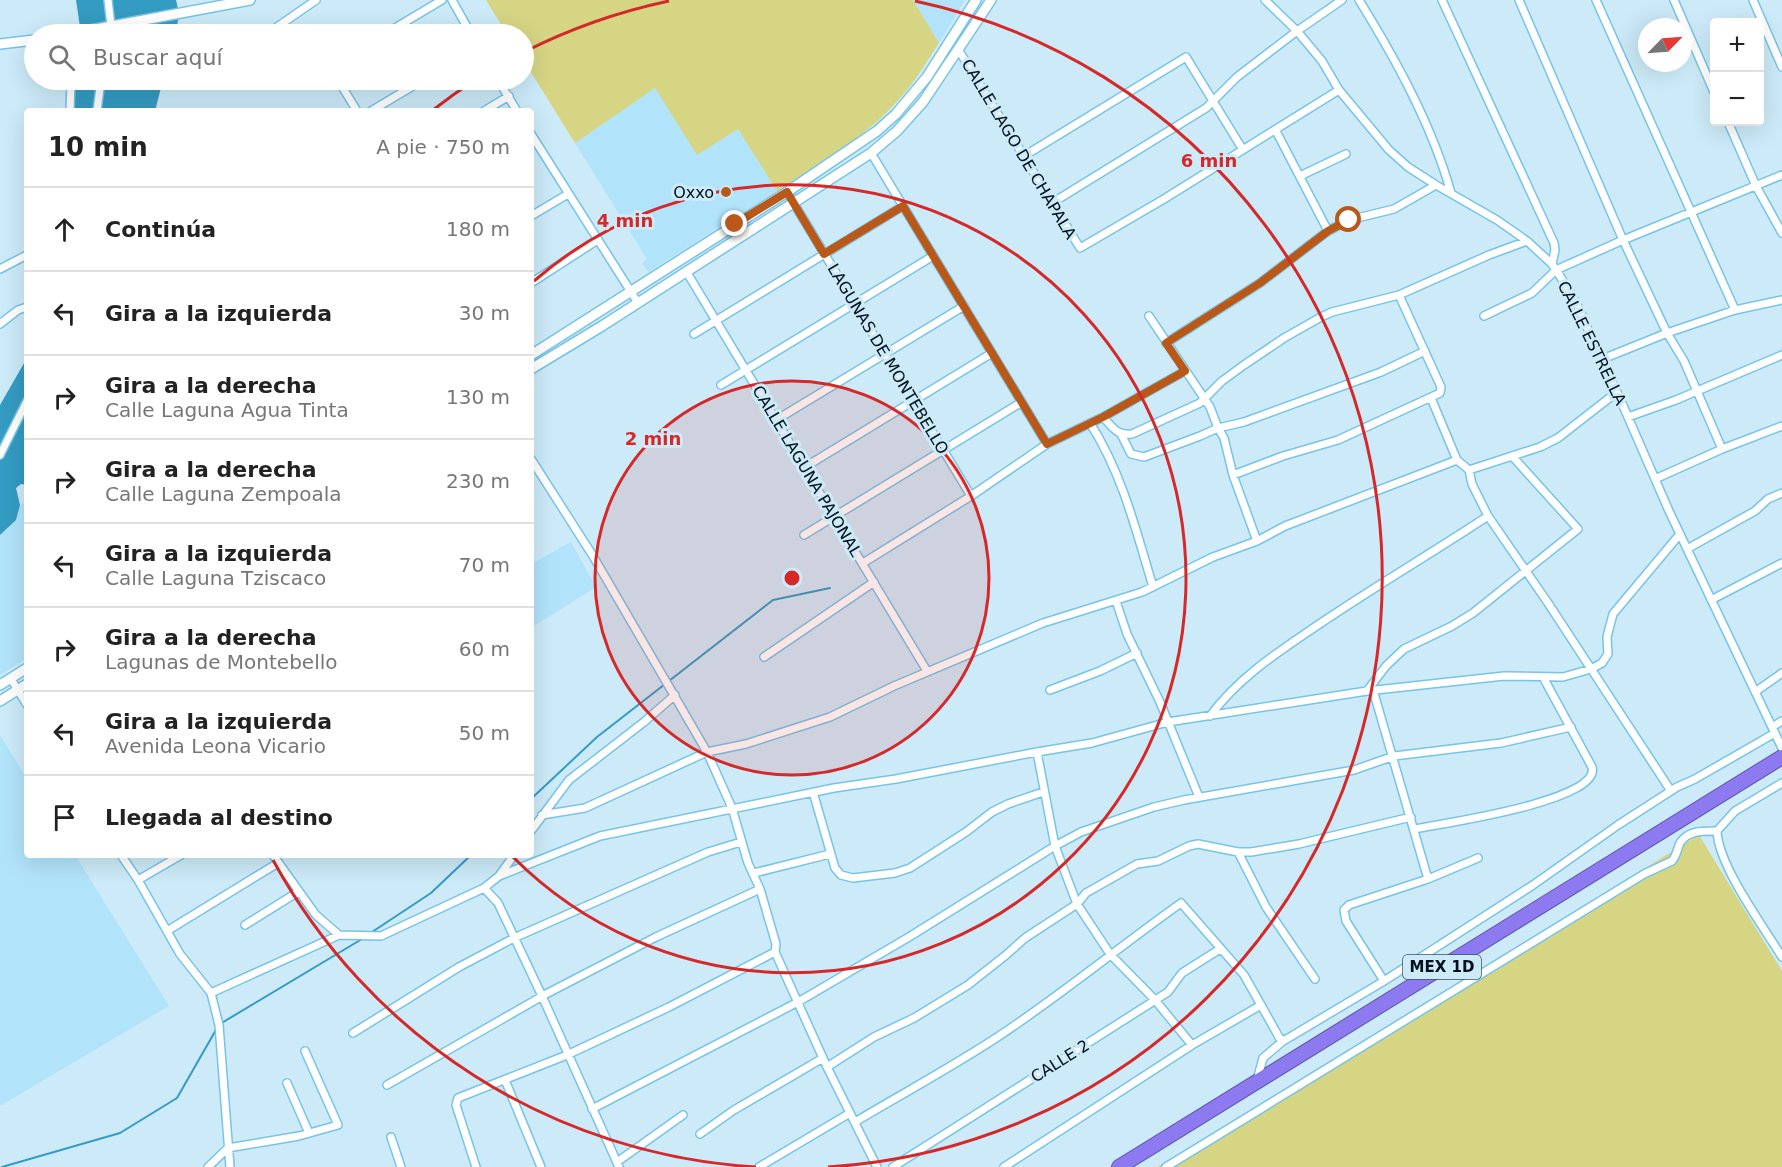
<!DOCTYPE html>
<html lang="es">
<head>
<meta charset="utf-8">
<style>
	body { margin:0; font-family:"DejaVu Sans",sans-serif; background:#f2f2f2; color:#222 }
	.controls { position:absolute; right:18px; top:18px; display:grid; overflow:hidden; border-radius:6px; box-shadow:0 6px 24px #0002 }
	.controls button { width:54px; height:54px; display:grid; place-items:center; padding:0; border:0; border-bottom:2px solid #e0e0e0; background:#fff; color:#222; font:30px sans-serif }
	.compass { position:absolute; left:1638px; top:18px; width:54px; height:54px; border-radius:50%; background:#fff; box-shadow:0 6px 24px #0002; rotate:65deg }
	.stop { position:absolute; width:18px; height:18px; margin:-14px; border:4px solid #b95819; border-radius:50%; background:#fff }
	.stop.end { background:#b95819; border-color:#fff; box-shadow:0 2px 6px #0008 }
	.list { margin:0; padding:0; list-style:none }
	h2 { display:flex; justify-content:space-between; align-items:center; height:78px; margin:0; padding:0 24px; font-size:26px }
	h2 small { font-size:20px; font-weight:400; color:#767676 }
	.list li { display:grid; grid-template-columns:39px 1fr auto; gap:18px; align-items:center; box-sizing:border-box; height:84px; padding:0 24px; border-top:2px solid #e0e0e0 }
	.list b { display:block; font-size:22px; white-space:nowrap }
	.list p { margin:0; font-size:20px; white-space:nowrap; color:#767676 }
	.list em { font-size:20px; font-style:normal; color:#767676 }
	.icon { flex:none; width:33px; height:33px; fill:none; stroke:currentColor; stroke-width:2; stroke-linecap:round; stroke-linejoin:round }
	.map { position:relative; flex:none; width:1782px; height:1167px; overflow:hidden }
	.search { position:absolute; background:#fff; box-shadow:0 6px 24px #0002; left:24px; top:24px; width:510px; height:66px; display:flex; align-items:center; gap:15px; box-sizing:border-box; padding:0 21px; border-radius:33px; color:#767676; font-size:22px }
	.panel { position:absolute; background:#fff; box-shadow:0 6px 24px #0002; left:24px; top:108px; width:510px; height:750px; border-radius:6px }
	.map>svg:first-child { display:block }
</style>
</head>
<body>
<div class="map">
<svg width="1782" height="1167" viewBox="0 0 1782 1167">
	<rect width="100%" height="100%" fill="#cceaf8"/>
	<path fill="#b1e3fa" d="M913 0H965L939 43Z
		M655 87 697 154 738 128 777 191 648 272 642 263 647 259 575 143Z
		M27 501V658L0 675V535L16 520 20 505Z
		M571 542 596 587 531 628V564Z
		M0 735 27 779V855H75L169 1006 0 1106Z"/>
	<path fill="#d6d584" d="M486 0H913L939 43C927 61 916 80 902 96 868 136 821 163 777 191L738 129 697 155 655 88 575 143 524 61V34H507Z
		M1699 835 1782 971V1167H1157Z"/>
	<path fill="#349bc2" d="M76 0H176L179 13 176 34H81Z
		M75 80H163L155 111H73Z
		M27 358V485L21 484 16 488 20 505 16 520 0 535V405Z"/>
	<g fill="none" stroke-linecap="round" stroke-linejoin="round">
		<path stroke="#349bc2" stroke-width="2" d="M531 799 597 737 773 600 830 588
			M369 934 431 893 471 855
			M220 1024 362 939
			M2 1167 120 1133 177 1098 217 1028"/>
		<defs>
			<path id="minor" d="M108 0 111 26 109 34
				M452 0 471 34
				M1265 0 1297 31 1322 61 1339 90 1389 150 1408 167 1436 185 1497 220 1527 241 1552 264 1571 293 1583 317 1600 360 1617 392 1669 511 1782 748
				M1359 0C1396 60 1432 125 1451 193
				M1442 0 1554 243 1555 250 1552 264
				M1519 0 1623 240 1667 333 1684 361 1722 449
				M1596 0 1735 310
				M1674 0 1714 92
				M1753 0 1782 67
				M267 34 316 0
				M385 34 442 0
				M958 49 1080 248 1164 199 1339 90
				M338 80 357 111
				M498 80 517 111
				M190 84 196 80
				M70 111 71 80
				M97 111 101 80
				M371 111 423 80
				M484 111 509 96
				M1728 122 1756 186 1782 233
				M1276 131 1328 231
				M531 134 638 303
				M871 153 1047 444
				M1024 156 1186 57 1243 150
				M1300 176 1346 154
				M787 192 971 496
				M1052 203 1206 108 1237 77 1297 31 1342 0
				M531 216 568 194
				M0 269 27 255
				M686 271 927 671
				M531 283 596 241
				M1149 316 1210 407 1218 428 1224 438 1233 475 1257 541
				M1484 316 1532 293 1556 270 1623 240 1782 175
				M0 324 18 310 27 307
				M694 334 903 206
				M1166 343 1260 283 1328 231 1349 220 1394 209 1436 185
				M1600 360 1667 333 1735 310 1782 300
				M721 385 933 256
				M1431 398 1457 460
				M1103 417C1112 427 1117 436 1132 434L1200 403 1222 381 1244 365 1284 338 1321 317 1332 312 1399 295 1489 255 1527 241
				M1628 417 1676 400 1782 355
				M776 420 964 306
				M1090 423C1122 473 1136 530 1153 587
				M1121 434 1131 454 1144 457 1200 436 1218 428 1244 422 1381 372 1425 351
				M0 455 27 401
				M531 459 593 556 707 752 732 808 748 863 760 889 776 944 775 952 827 1067 877 1167
				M805 467 992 353
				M1469 470 1540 447 1558 438 1617 392
				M1233 475 1283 456 1338 440 1440 393 1441 387 1399 295
				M1655 479 1722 449 1782 426
				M804 535 1022 402
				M1687 549 1755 511 1768 499 1782 493
				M863 563 971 496 1047 444 1103 417 1185 371
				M1711 600 1782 563
				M1116 601 1127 634 1160 702 1199 797
				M764 657 874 582
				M11 679 27 705
				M1050 690 1100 671 1137 653
				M1373 690 1428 879
				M1367 691 1386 666 1404 649 1452 626 1473 613 1578 529 1512 456
				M1755 692 1782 673
				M1210 716C1239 677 1278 652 1318 625 1374 587 1432 553 1488 516
				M1772 727 1782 721
				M1037 752 1055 846 1077 904 1110 954 1155 1000 1192 1045
				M1782 783 1735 811 1717 831C1718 865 1763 926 1782 957
				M813 792 835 868 841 875 853 878 895 873 910 868 966 832 992 812 1008 804 1043 792
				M542 815 585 808 707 752 746 744 830 717 894 686 1043 623 1142 592 1213 557 1257 541 1285 526 1457 460 1469 470 1472 484 1488 516 1548 603 1671 791
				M1414 829C1439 824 1602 801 1592 767L1543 677
				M531 831 569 780 644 722 675 695
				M1238 852 1266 907 1315 979
				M121 855 138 880 180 954 211 993 219 1025 230 1167
				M273 855 316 915 339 935
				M754 873 830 854
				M499 876 600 836 834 788 896 779 1037 752 1092 743 1168 722 1367 691 1504 676 1563 677 1591 669 1602 663 1608 654 1607 637 1613 614 1680 534
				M138 880 181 855
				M484 888 498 903 542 996 619 1167
				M245 925 298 892
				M167 931 278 863
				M1384 981 1346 921 1344 910 1349 905 1428 879 1478 858
				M211 993 339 935 381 936 484 888 499 876 514 855
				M1261 1005 1280 1039 1285 1040 1384 981 1533 885 1618 825 1677 787 1695 779 1775 733
				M353 1033 459 967 514 938 708 852 741 842
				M827 1067 874 1037 914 1018 968 985 1006 955 1025 938 1077 904 1086 893 1137 864 1158 861 1189 846 1198 844 1238 852H1251L1299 844 1411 817
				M505 1080 541 1167
				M1257 1080 1263 1058 1283 1041
				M287 1083 309 1133
				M387 1085 546 994 656 937 760 889
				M592 1109 798 1002 909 937 1055 846 1081 832 1154 807 1184 800 1354 770 1394 756 1501 743 1571 727
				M855 1122C902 1094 950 1068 996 1038 1060 996 1119 947 1181 903L1244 975 1261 1005 1192 1045 1004 1167
				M700 1134 734 1110 823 1058
				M391 1137 401 1167
				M617 1162 683 1115
				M208 1167 228 1148 299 1136 338 1125 305 1051
				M476 1167 456 1105 458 1098 567 1055 669 1007 775 952
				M759 1167 850 1113
				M893 1167 1168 992 1182 973 1220 949
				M1166 1167 1644 874 1672 861C1677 855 1677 849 1680 843 1688 830 1704 831 1717 831"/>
			<path id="tertiary" d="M69 34 250 0
				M0 44 34 40
				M531 355 787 192 877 131 896 114 927 77 976 0
				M531 369 602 326 871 153 897 131 923 102 991 0
				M0 685 27 668
				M0 701 27 684"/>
			<path id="motorway" d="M1119 1167 1782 757"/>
		</defs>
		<use href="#minor" stroke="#77c4e6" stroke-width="10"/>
		<use href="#tertiary" stroke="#77c4e6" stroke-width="12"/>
		<use href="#motorway" stroke="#5c55a6" stroke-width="16"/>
		<use href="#minor" stroke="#fff" stroke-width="7"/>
		<use href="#tertiary" stroke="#fff" stroke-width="9"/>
		<use href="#motorway" stroke="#8d7af1" stroke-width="14"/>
	</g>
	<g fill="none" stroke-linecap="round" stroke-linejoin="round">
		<path stroke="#b95819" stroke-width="8" d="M735 224 787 192 824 254 903 206 1047 444 1103 417 1185 371 1166 343 1260 283 1328 231 1349 220"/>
	</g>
	<circle cx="792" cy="578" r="197" fill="#d62828" fill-opacity=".12"/>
	<g fill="none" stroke="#d62828" stroke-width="3">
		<circle cx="792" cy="578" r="197"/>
		<path d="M534 281A394 394 0 1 1 513 857"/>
		<path d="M756 1167A590 590 0 0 1 273 860M433 110A590 590 0 0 1 475 80M524 52A590 590 0 0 1 669 1M915 1A590 590 0 0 1 828 1167"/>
	</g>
	<circle fill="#b95819" stroke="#cceaf8" stroke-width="2" cx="726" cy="192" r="6"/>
	<g text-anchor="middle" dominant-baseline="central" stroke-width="6" stroke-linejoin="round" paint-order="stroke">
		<rect fill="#cceaf8" stroke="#3d525d" stroke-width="1.5" x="1403" y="955" width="78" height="24" rx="4.5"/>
		<g font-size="15" font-weight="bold" fill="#00111b">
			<text x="1442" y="967">MEX 1D</text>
		</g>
		<g font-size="16" fill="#00111b" stroke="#cceaf8">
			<text transform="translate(1019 149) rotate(59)">CALLE LAGO DE CHAPALA</text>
			<text transform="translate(1592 343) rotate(64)">CALLE ESTRELLA</text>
			<text transform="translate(888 359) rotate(59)">LAGUNAS DE MONTEBELLO</text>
			<text transform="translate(807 471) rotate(59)">CALLE LAGUNA PAJONAL</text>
			<text transform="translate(1060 1061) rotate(-32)">CALLE 2</text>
		</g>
		<g font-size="16" fill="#00111b" stroke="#cceaf8" text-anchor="end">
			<text x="714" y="192">Oxxo</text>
		</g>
	</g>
	<circle cx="792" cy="578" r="9" fill="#d62828" stroke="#cceaf8" stroke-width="3"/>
	<g font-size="18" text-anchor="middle" font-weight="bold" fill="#d62828" stroke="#cceaf8" stroke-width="6" stroke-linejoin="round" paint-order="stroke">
		<text x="1209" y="167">6 min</text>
		<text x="625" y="227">4 min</text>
		<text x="653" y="445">2 min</text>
	</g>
</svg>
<div class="controls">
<button>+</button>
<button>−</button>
</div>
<svg class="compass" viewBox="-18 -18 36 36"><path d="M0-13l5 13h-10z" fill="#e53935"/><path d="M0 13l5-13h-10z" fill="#767676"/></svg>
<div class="stop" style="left:1349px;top:220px"></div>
<div class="stop end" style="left:735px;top:224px"></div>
<div class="search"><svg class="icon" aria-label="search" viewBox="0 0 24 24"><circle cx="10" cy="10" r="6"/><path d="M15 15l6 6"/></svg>Buscar aquí</div>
<section class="panel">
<h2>10 min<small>A pie · 750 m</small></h2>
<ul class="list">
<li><svg class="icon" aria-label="ahead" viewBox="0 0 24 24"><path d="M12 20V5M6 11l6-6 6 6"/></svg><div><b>Continúa</b></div><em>180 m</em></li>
<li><svg class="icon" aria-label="left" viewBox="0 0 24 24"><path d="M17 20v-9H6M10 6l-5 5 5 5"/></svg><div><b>Gira a la izquierda</b></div><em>30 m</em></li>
<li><svg class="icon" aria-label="right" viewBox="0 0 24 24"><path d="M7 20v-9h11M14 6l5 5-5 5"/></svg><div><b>Gira a la derecha</b><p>Calle Laguna Agua Tinta</p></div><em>130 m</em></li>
<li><svg class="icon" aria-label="right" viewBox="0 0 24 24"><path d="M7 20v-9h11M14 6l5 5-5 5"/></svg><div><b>Gira a la derecha</b><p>Calle Laguna Zempoala</p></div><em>230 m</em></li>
<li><svg class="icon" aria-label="left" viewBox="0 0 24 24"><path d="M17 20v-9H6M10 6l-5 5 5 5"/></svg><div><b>Gira a la izquierda</b><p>Calle Laguna Tziscaco</p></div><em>70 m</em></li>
<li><svg class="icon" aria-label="right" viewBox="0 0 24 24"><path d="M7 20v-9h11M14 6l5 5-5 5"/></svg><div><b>Gira a la derecha</b><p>Lagunas de Montebello</p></div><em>60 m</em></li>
<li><svg class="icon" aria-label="left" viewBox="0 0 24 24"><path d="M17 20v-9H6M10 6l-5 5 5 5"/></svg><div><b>Gira a la izquierda</b><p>Avenida Leona Vicario</p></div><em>50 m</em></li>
<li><svg class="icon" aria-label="arrive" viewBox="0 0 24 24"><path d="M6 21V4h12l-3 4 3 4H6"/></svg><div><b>Llegada al destino</b></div></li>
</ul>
</section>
</div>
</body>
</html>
